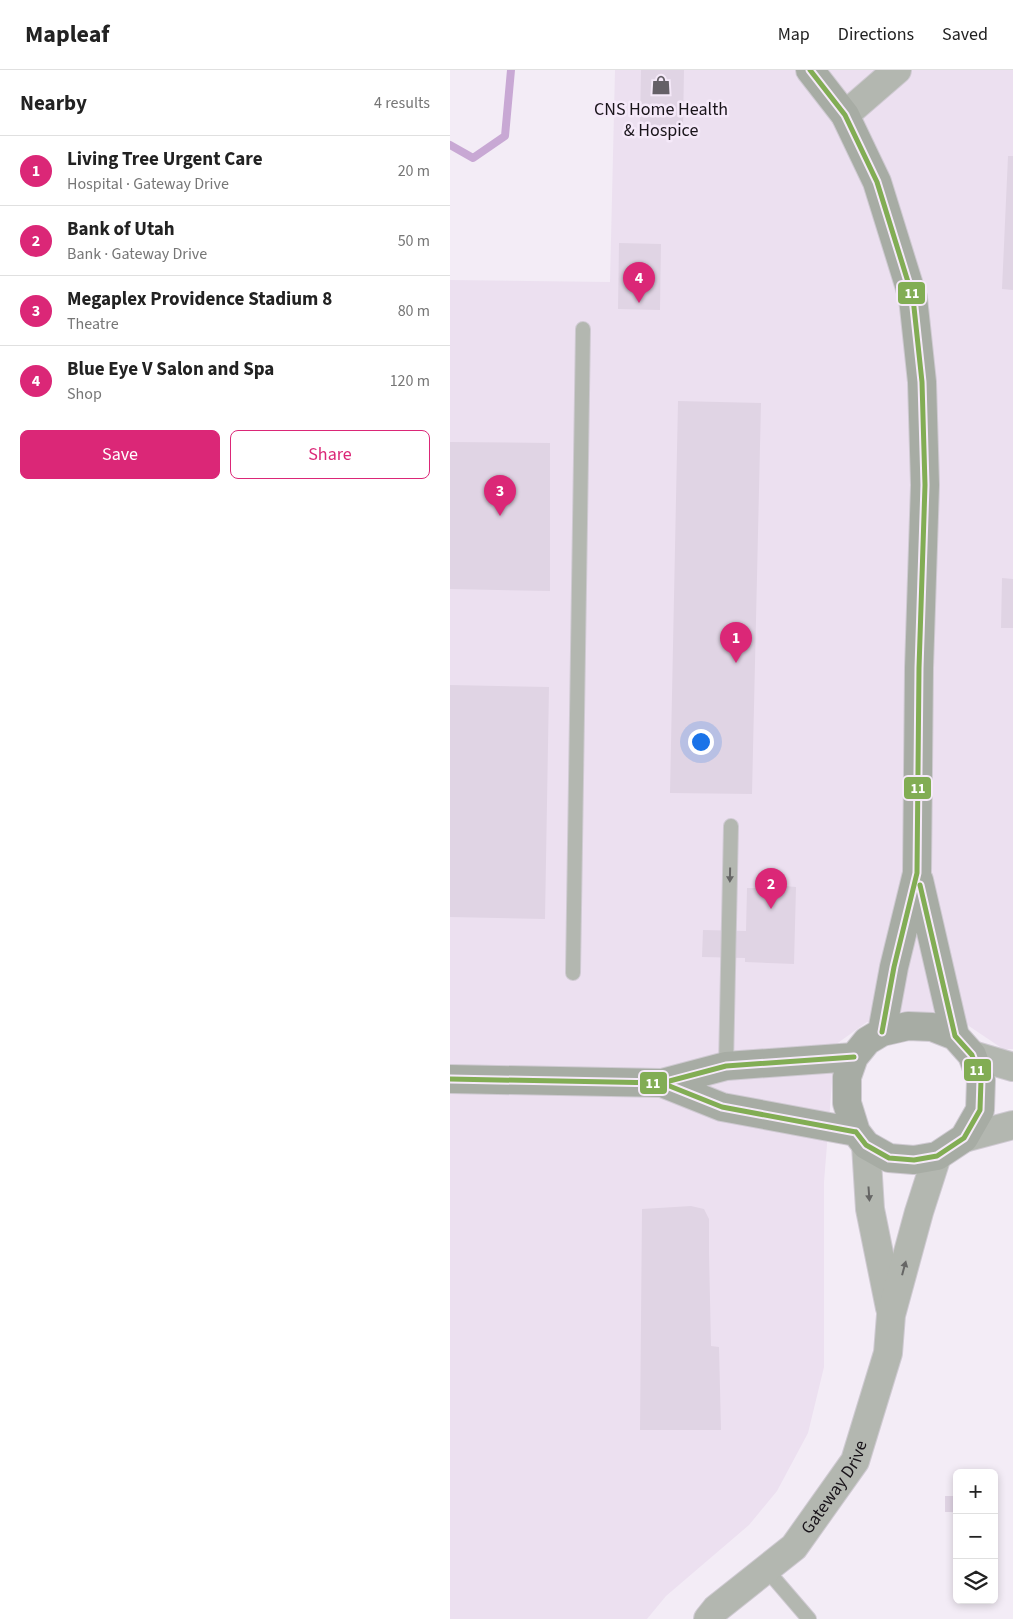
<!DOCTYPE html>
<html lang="en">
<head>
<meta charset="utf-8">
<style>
	body { margin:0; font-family:"Source Sans 3",sans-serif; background:#f6f6f6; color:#222 }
	.controls { position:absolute; right:15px; bottom:15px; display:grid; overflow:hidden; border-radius:8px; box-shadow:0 2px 8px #0003 }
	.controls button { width:45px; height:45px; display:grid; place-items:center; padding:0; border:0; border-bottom:1px solid #e0e0e0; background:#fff; color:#222; font:25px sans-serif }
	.you { position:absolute; left:250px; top:671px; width:18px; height:18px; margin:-12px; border:4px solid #fff; border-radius:50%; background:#1a73e8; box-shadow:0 0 0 8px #1a73e833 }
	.badge { display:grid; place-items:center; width:32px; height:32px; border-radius:50%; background:#db2777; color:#fff; font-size:16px; font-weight:700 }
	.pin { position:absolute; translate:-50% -41px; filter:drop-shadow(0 1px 2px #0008) }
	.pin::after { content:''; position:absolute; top:26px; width:18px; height:15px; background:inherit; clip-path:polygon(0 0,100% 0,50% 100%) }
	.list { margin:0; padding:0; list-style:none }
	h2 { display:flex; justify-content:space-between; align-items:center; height:65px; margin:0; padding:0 20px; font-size:21px }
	h2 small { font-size:16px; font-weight:400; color:#767676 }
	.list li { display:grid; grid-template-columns:32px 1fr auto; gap:15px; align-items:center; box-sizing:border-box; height:70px; padding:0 20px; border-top:1px solid #e0e0e0 }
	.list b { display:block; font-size:19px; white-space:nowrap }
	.list p { margin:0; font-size:16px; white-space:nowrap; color:#767676 }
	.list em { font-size:16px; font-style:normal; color:#767676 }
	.actions { display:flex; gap:10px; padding:15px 20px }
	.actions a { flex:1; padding:11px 0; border:1px solid #db2777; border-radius:8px; text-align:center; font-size:18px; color:#db2777 }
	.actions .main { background:#db2777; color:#fff }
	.icon { flex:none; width:28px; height:28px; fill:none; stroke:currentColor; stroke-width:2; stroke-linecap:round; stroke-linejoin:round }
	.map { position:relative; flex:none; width:563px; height:1549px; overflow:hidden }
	header { display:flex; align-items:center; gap:30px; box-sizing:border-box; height:70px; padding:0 25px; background:#fff; border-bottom:1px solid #e0e0e0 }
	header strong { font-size:24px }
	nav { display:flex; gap:28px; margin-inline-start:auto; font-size:18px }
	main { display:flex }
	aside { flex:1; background:#fff }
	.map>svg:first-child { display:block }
</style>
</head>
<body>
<header>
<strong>Mapleaf</strong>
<nav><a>Map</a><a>Directions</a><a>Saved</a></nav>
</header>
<main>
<aside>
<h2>Nearby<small>4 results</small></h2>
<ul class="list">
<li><span class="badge">1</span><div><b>Living Tree Urgent Care</b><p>Hospital · Gateway Drive</p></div><em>20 m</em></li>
<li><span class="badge">2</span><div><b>Bank of Utah</b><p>Bank · Gateway Drive</p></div><em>50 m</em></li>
<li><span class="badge">3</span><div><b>Megaplex Providence Stadium 8</b><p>Theatre</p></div><em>80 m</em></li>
<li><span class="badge">4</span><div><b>Blue Eye V Salon and Spa</b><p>Shop</p></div><em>120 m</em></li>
</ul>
<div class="actions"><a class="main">Save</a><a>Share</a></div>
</aside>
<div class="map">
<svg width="563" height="1549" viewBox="0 0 563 1549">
	<rect width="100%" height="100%" fill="#f3ecf6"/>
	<path fill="#ece0f0" d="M165 0H563V979H553L510 950 417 952 385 975 374 1112V1297L358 1363 327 1421 299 1455 216 1526 197 1549H0V210L160 212Z"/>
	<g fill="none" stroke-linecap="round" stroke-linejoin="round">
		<path stroke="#c8a8d4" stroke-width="8" d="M0 75 23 88 55 66 61 0"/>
	</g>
	<path fill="#e0d4e4" d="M191 0H234L233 56 190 55Z
		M558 86H563V220L552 219Z
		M169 173 211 174 210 240 168 239Z
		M228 331 311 333 302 724 220 723Z
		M0 372 100 373V521L0 519Z
		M552 508 563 509V558H551Z
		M0 615 99 617 95 849 0 847Z
		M308 803 335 804V816L346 817 344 894 295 892V888L252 887 253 860 296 861 297 818H307Z
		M241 1136 254 1139 259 1149V1183L261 1276 269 1277 271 1360H190L192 1139Z
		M495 1426H507V1442H495Z"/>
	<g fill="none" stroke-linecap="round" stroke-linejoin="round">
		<defs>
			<path id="service" d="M123 903 133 259
				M276 996 281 756
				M316 1499 359 1549"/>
			<path id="minor" d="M395 45 447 0"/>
			<g id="tertiary">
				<path d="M522 985 563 997"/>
				<path d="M514 1068 563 1055"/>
				<path d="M416 1075 420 1139 440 1238"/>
				<path id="s1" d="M258 1549 266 1539 344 1477 405 1391 438 1283 441 1245 469 1142 487 1086"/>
			</g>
			<path id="secondary" d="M360 0 395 45 427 112 463 228 472 312 475 415 469 598 467 803 444 897 432 962
				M469 810 505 966
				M458 956 482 957 505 966 522 985 531 1010 530 1040 514 1068 487 1086 464 1090 439 1088 416 1075 406 1062 397 1033V1007L404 987 417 971 432 962Z
				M0 1009 212 1013 276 996 404 987
				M212 1013 272 1037 406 1062"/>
		</defs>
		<use href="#service" stroke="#cfcad2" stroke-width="16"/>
		<use href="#minor" stroke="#cfcad2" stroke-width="30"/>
		<use href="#tertiary" stroke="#cfcad2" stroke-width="30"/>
		<use href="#secondary" stroke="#cfcad2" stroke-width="30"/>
		<use href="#service" stroke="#b3b7b0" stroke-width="14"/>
		<use href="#minor" stroke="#b3b7b0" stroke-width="28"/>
		<use href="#tertiary" stroke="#b3b7b0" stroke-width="28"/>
		<use href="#secondary" stroke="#a7aca4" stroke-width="28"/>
		<defs>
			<path id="bus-1" d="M360 0 395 45 427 112 463 228 472 312 475 415 469 598 467 803 444 897 432 962
				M0 1009 212 1013 276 996 404 987
				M212 1013 272 1037 406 1062
				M406 1062 416 1075 439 1088 464 1090 487 1086 514 1068 530 1040 531 1010 522 985 505 966 470 815"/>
		</defs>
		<use href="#bus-1" stroke="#f5e9f9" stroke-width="9"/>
		<use href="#bus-1" stroke="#82ad54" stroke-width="5"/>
	</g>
	<defs><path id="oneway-solid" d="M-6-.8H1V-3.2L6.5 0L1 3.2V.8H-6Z" transform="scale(1.25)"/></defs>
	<g fill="#666665">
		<use href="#oneway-solid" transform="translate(280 805) rotate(91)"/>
		<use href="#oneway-solid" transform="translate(419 1124) rotate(86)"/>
		<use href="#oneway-solid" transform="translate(454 1198) rotate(-75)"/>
	</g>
	<defs>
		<symbol id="shop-bare" viewBox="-9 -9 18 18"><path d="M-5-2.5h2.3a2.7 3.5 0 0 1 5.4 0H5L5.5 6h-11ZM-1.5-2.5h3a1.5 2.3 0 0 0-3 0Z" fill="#656067" stroke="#f5e9f9" stroke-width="2.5" paint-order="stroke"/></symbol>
	</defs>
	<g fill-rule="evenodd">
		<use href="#shop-bare" x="197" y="1" width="28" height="28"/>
	</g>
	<g text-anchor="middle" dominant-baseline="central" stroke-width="5" stroke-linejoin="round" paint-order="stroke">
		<g font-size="18" fill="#19141a" stroke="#f5e9f9">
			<text x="211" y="39">CNS Home Health<tspan x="211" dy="21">&amp; Hospice</tspan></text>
		</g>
		<g font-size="18" fill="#19141a" stroke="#f5e9f9">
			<text stroke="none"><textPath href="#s1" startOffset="185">Gateway Drive</textPath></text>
		</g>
	</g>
	<g stroke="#f5e9f9" stroke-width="2">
		<rect x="447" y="211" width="29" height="24" rx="5" fill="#82ad54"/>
		<rect x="453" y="706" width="29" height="24" rx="5" fill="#82ad54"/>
		<rect x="513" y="988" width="29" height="24" rx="5" fill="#82ad54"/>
		<rect x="189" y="1001" width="29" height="24" rx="5" fill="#82ad54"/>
	</g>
	<g font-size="14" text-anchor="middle" font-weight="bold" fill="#fff">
		<text x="462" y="228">11</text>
		<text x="468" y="723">11</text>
		<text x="527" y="1005">11</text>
		<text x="203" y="1018">11</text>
	</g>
</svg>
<div class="controls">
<button>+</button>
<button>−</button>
<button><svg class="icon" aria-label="layers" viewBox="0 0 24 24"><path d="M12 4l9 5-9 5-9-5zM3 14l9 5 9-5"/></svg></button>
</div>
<div class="you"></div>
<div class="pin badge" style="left:286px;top:593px">1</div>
<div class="pin badge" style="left:321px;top:839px">2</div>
<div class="pin badge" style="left:50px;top:446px">3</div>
<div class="pin badge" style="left:189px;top:233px">4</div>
</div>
</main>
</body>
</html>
